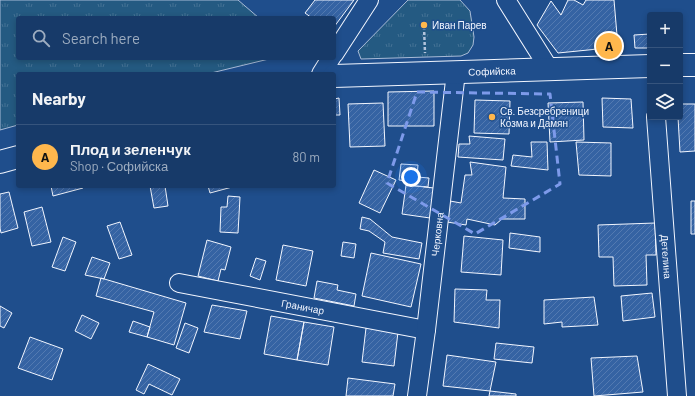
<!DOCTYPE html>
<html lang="en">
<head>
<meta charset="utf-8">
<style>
	body { margin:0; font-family:Barlow,sans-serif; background:#244571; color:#f1f3f6 }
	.controls { position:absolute; right:12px; top:12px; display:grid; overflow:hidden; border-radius:4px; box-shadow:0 2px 6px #0003 }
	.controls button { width:36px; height:36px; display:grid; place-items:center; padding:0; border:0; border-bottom:1px solid #36547d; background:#173a69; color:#f1f3f6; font:20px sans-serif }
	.you { position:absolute; left:411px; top:177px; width:14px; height:14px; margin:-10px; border:3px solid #fff; border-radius:50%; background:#1a73e8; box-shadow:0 0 0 6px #1a73e833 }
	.badge { display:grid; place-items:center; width:26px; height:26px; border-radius:50%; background:#ffb74d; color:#111; font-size:13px; font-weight:700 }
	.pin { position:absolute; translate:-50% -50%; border:2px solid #fff; box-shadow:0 1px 4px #0006 }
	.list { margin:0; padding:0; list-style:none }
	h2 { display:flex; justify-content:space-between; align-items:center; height:52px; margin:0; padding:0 16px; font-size:17px }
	h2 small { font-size:13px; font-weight:400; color:#9eadc0 }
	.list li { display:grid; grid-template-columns:26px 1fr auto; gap:12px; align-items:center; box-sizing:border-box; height:64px; padding:0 16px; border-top:1px solid #36547d }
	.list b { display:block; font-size:15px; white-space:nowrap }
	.list p { margin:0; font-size:13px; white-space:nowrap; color:#9eadc0 }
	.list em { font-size:13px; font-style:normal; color:#9eadc0 }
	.icon { flex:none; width:22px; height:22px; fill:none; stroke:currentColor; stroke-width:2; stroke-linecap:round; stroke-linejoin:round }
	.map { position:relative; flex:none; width:695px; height:396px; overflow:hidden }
	.search { position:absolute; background:#173a69; box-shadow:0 2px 6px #0003; left:16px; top:16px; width:320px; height:44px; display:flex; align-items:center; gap:10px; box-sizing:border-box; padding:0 14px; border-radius:4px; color:#9eadc0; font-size:15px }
	.panel { position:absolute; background:#173a69; box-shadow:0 2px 6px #0003; left:16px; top:72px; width:320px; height:116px; border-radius:4px }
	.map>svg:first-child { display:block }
</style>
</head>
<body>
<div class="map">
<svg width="695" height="396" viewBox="0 0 695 396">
	<defs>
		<pattern id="grass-tufts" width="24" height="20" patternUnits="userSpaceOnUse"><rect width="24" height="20" fill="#245a82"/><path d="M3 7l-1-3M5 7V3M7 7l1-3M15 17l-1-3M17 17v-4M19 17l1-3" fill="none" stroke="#447295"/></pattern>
		<pattern id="building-hatch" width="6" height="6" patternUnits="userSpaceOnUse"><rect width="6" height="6" fill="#3563a3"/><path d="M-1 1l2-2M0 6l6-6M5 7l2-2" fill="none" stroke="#537ab1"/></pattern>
	</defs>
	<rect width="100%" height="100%" fill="#1f4e8c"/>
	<path fill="url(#grass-tufts)" stroke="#a8bbd7" d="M0 0H238L259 18H18V58H273L207 74H18V125L0 130Z
		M408 0H460L470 11 474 37 473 45 468 53 461 56 361 59 358 51Z"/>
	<path fill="url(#building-hatch)" stroke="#f2f6ff" d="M315 0H354L334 27V18H312L305 13Z
		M568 0H574L583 5 586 0H614L618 47 558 53 537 25 551 1 561 15Z
		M650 34V48H635L634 35Z
		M434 91V126H388V92Z
		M339 98 340 115H334V99Z
		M602 98 631 99 633 128 603 127Z
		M475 100 510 101 509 134 474 133Z
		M583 102 584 140 550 142 548 103Z
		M383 103 385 146 350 147 348 104Z
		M680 104H695V151L680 152 678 117H680Z
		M469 136 505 139 503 160 458 157 459 144H470Z
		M531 142H547L548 170 511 166 513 155 532 157Z
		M576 142 611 143V176L579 175Z
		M470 162 506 167 503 198 525 199V219H502L495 225 467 219 466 225 447 222 450 201 461 203 465 175H472Z
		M401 164 418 165 417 177 429 178 428 187 406 185V181L399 180Z
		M374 170 396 180 380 213 359 203Z
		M406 185 434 188 430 218 402 214Z
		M51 186H83V188L53 196Z
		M150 186H165L168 206 154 208Z
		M208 186H236L210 193Z
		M9 192 18 228 1 233 0 228V194Z
		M228 196 240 197 238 233 220 232 221 207H227Z
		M691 201H695V234H691Z
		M42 207 51 242 32 246 24 212Z
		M362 217 370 219 392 237 422 243 419 259 383 253 385 242 369 231 360 229Z
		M120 222 132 255 119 259 107 226Z
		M655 223 656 255H646L647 285 614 286 613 257H599L598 225Z
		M510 233 540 237V252L509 248Z
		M464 236 503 240 501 275 461 272Z
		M63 237 76 242 65 271 52 267Z
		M207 240 231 247 225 270 221 269 218 281 198 276Z
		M343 242 356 244 354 258 341 256Z
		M283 245 313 251 306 286 276 280Z
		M371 253 421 264 411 307 362 296Z
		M92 257 110 263 104 279 85 275Z
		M256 258 266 261 260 280 250 276Z
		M101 278 186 303 174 345 147 337 154 312 96 296Z
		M317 281 338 285 337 290 356 294 354 306 314 298Z
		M455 289 487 290 486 300H500L499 328 454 322Z
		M652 293 655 317 623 321 621 296Z
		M594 297 598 325 562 327V322L544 324V300Z
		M212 305 247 311 240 339 204 332Z
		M0 306 12 313 4 328 0 326Z
		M82 315 99 323 91 339 75 331Z
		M271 316 304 322 297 360 264 354Z
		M133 321 150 327 147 337 129 332Z
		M304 322 334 327 328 365 297 360Z
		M185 323 198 328 189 353 176 348Z
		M366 328 398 332 394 366 362 362Z
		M30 337 63 349 52 380 18 368Z
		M496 343 534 347 532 363 494 359Z
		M447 355 496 362 490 391 443 386Z
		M637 356 643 392 594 396 591 358Z
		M148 364 180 379 172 395 149 384 144 394 136 390Z
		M348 378 395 384 393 396H346Z
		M490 391 516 394V396H489Z"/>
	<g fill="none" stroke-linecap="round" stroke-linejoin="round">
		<defs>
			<g id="street">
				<path d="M506 0 550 70"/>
				<path d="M334 54 369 0"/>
				<path d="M321 74 331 58"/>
				<path id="s1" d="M656 117 677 396"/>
				<path id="s2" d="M179 283 426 330"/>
				<path id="s3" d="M417 396 426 330 456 72"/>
			</g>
			<g id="secondary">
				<path d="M680 65H695"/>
				<path id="s4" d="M334 76 650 66"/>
				<path d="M0 162 18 157"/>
			</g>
		</defs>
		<use href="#street" stroke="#f2f6ff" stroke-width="20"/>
		<use href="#secondary" stroke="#f2f6ff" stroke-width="24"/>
		<path stroke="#b3c4dc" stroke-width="2.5" stroke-dasharray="3 2" stroke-linecap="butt" d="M424 27 425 53"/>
		<use href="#street" stroke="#1f4e8c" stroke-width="18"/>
		<use href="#secondary" stroke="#1f4e8c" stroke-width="22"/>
	</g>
	<path fill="none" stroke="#7d9aea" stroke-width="3" stroke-dasharray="8 5" stroke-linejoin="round" d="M417 92 550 94 560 184 475 234 387 183Z"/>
	<g fill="#ffb74d" stroke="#1f4e8c" stroke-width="1.5">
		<circle cx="424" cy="25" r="4"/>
		<circle cx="492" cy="117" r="4"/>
	</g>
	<g text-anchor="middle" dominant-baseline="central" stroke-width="3" stroke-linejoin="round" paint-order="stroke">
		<g font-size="10" fill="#f2f6ff" stroke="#1f4e8c" text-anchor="start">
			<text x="432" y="25">Иван Парев</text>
			<text x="500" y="111">Св. Безсребреници<tspan x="500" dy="12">Козма и Дамян</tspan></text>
		</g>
		<g font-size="10" fill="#f2f6ff" stroke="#1f4e8c">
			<text stroke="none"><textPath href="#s4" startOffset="158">Софийска</textPath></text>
			<text stroke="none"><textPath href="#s3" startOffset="163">Черковна</textPath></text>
			<text stroke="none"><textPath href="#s1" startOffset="140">Детелина</textPath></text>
			<text stroke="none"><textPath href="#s2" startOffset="126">Граничар</textPath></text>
		</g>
	</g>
</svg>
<div class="controls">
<button>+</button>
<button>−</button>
<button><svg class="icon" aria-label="layers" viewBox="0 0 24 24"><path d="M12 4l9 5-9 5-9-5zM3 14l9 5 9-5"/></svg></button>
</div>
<div class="you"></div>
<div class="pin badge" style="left:609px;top:46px">A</div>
<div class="search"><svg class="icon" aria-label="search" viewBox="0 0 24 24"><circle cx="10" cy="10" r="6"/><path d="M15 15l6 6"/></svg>Search here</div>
<section class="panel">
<h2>Nearby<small></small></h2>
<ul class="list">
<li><span class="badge">A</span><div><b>Плод и зеленчук</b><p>Shop · Софийска</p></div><em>80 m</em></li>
</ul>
</section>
</div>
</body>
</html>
